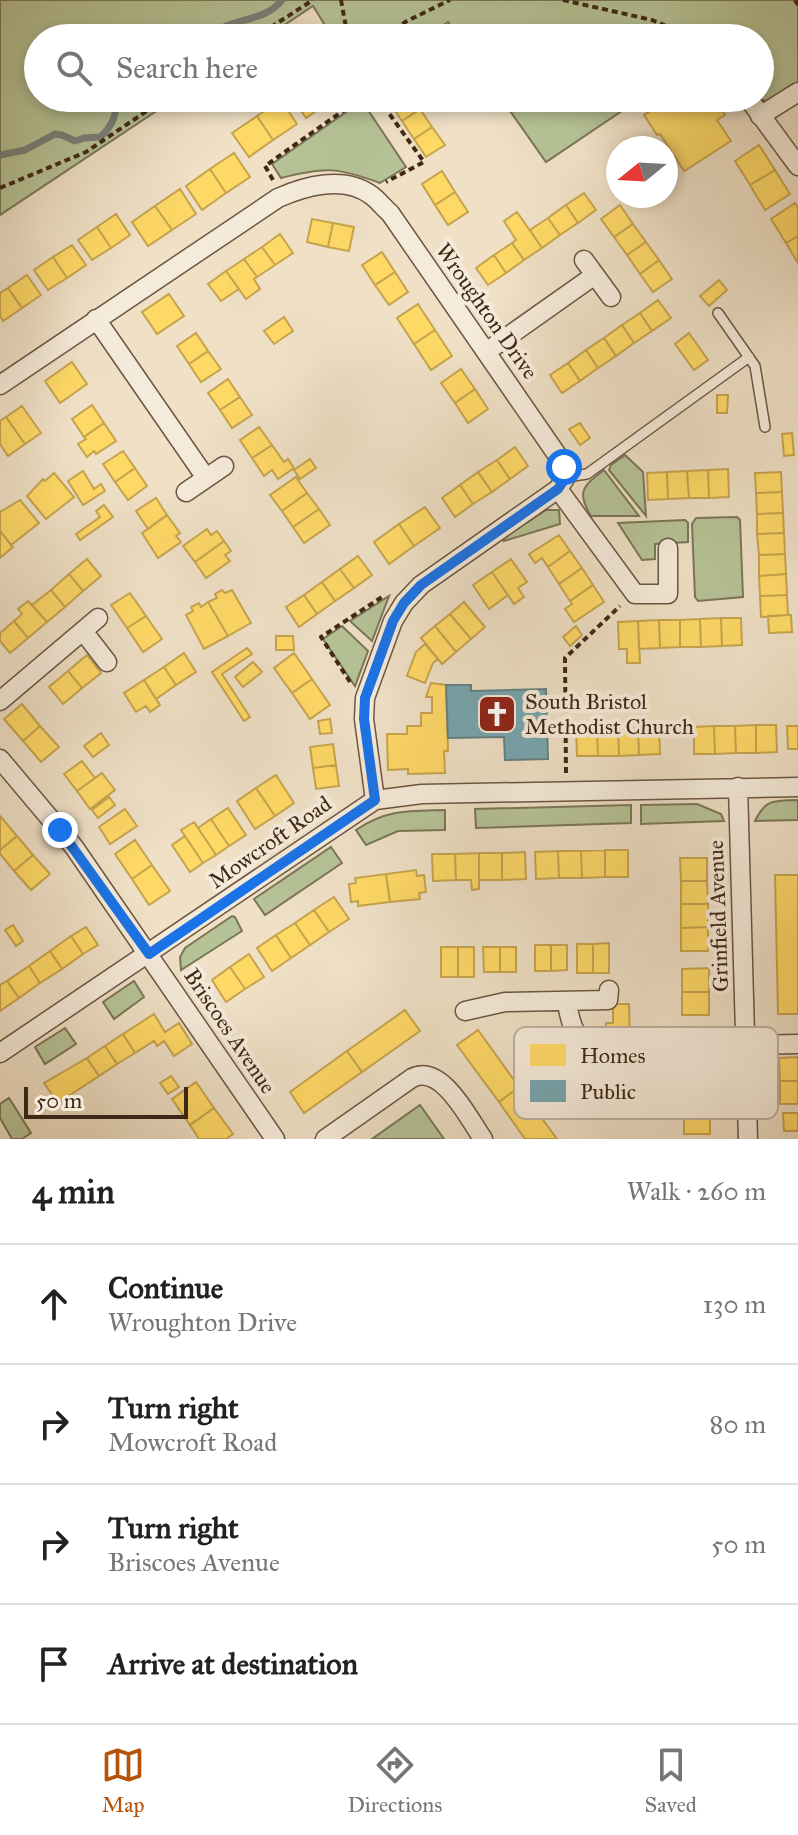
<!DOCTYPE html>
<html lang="en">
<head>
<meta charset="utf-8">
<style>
	body { margin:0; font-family:"IM FELL Great Primer",serif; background:#f6f6f6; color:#222 }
	.compass { position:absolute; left:606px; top:136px; width:72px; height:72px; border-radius:50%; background:#fff; box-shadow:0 4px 12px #0003; rotate:252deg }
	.scale { position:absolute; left:24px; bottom:20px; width:164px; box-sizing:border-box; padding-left:8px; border:4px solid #402817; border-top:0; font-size:22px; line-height:28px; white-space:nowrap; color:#402817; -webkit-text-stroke:6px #f5ebda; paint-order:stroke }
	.stop { position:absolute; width:24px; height:24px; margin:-18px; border:6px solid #1a73e8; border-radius:50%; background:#fff }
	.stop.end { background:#1a73e8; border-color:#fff; box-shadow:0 2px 8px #0008 }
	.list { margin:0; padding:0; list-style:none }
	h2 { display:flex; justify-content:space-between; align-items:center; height:104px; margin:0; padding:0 32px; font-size:34px }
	h2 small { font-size:26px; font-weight:400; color:#767676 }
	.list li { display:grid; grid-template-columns:52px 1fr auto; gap:24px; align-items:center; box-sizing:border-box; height:120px; padding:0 32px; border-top:2px solid #e0e0e0 }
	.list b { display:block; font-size:30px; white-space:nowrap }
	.list p { margin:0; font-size:26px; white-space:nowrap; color:#767676 }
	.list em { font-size:26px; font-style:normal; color:#767676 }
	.icon { flex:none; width:44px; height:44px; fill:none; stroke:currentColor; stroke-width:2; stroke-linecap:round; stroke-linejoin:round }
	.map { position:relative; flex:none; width:798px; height:1139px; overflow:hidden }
	.search { position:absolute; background:#fff; box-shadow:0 4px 12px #0003; left:24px; right:24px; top:24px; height:88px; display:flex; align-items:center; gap:20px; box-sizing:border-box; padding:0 28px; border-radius:44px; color:#767676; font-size:30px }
	.sheet { height:584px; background:#fff }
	nav { display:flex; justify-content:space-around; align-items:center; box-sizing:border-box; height:112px; border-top:2px solid #e0e0e0; background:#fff; font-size:22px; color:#767676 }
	nav a { display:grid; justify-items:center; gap:4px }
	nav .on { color:#b45309 }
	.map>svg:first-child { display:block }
</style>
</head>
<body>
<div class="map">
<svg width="798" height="1139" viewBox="0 0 798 1139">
	<rect width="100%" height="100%" fill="#efe0c6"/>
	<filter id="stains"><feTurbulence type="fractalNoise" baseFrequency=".0025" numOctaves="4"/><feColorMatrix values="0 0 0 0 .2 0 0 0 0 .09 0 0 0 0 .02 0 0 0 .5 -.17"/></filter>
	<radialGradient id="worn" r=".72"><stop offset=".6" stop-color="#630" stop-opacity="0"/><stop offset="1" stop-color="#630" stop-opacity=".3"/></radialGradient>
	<path fill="#b6c397" stroke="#7b7657" stroke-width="2" d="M0 0H798V83L767 101 755 98H760V38H459L448 22 426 38H333L313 6 265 38H38V98H176L0 215Z
		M501 98H641L546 162Z
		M362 101 406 167 380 183C337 167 325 167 281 178L272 164Z
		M625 455 643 472 646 516 609 470 611 465Z
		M604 470 639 516H591C576 492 583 486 604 470Z
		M546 510H559L560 524 504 541 503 538Z
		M737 517 740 520 743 597 698 601 695 597 692 524 696 518Z
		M685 520 688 523V542L655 544V559L642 560 618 523Z
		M389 596 372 641 350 621Z
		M342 626 368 651 355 686 323 639Z
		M798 800V820L755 821C766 798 775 801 798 800Z
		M697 804 721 814 724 821 641 824V805Z
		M631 805V823L476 828 475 809Z
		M445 810V830L398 831 366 845 356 830C387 809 409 811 445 810Z
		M331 847 342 863 265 915 254 899Z
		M232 916 235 917 242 931 181 970 180 957 185 948Z
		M134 981 144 997 114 1019 103 1002Z
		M65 1028 76 1044 45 1064 35 1047Z
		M9 1098 31 1133 22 1139H12L0 1118V1104Z
		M420 1105 444 1139H372Z"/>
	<path fill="#ffd966" stroke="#c6a44e" stroke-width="2" d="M293 98H328L330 101 306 118Z
		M398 98H413L420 109 402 121 390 103Z
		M671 98H714L725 115 717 120 731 141 684 171 660 134 657 135 644 115Z
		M281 100 297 124 273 140 257 116Z
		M420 109 432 127 414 139 402 121Z
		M257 116 273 140 249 157 232 133Z
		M432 127 445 145 426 157 414 139Z
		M759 145 775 170 750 185 735 161Z
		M234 153 250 177 226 193 210 169Z
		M210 169 226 193 202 210 186 186Z
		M775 170 790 194 765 210 750 185Z
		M442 171 455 192 435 205 422 184Z
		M180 189 196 214 172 230 155 206Z
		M455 192 468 212 448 225 435 205Z
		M584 193 596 210 578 223 566 205Z
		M795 203 798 208V236L786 243 771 219Z
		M566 205 578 223 560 235 548 218Z
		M620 205 633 224 614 237 601 219Z
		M155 206 172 230 148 246 132 222Z
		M517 212 542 248 524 260 512 243 516 240 504 221Z
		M116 214 130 235 111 248 97 227Z
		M548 218 560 235 542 248 530 230Z
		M312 219 333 223 328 247 307 242Z
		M333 223 354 227 349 251 328 247Z
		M633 224 646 242 627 255 614 237Z
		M97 227 111 248 92 260 78 240Z
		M280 234 293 253 275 265 262 247Z
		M798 236V263L786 243Z
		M646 242 659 260 640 274 627 255Z
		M512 243 524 260 506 273 494 255Z
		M72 245 86 265 67 278 53 257Z
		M262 247 275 265 257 277 244 259Z
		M382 252 395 272 375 285 362 265Z
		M494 255 506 273 488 285 476 268Z
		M53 257 67 278 48 290 34 270Z
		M244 259 257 277 254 279 260 289 246 299 226 271Z
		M659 260 672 279 653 292 640 274Z
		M226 271 239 289 221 301 208 284Z
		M395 272 408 292 389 305 375 285Z
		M27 275 41 295 22 308 8 288Z
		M719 280 727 290 709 306 700 296Z
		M8 288 22 308 3 321 0 316V293Z
		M169 294 184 316 157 334 142 312Z
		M658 300 671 318 652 331 640 313Z
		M418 304 435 330 414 344 397 318Z
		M640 313 652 331 634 343 622 325Z
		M284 317 293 331 274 344 264 331Z
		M622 325 634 343 616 356 604 338Z
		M435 330 452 356 431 370 414 344Z
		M196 333 208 351 189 364 177 346Z
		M689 333 708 360 694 370 675 344Z
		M604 338 616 356 598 368 586 350Z
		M586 350 598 368 580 381 568 363Z
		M208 351 221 369 201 382 189 364Z
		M72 362 87 384 60 403 45 381Z
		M568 363 580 381 562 393 550 375Z
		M461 369 475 389 455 403 441 383Z
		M228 379 240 397 220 410 208 393Z
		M475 389 488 409 468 423 455 403Z
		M717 395H728L727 413H717Z
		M240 397 252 415 232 428 220 410Z
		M92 405 104 423 84 437 72 419Z
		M22 406 41 433 25 444 6 417Z
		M6 417 25 444 8 456 0 444V421Z
		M104 423 116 441 96 454 94 451 87 457 78 444 86 439 84 437Z
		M580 423 590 438 580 445 569 429Z
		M259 427 272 445 252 458 240 440Z
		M792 433 794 455 784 456 782 434Z
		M272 445 284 462 288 459 294 468 278 479 272 470 264 476 252 458Z
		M515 447 528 466 510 479 497 460Z
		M123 451 135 468 115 482 103 464Z
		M310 459 316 468 300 479 294 470Z
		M497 460 510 479 492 492 478 472Z
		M135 468 147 486 128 500 115 482Z
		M728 469 729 497 709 498 708 470Z
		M708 470 709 498H689L687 471Z
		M83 471 94 489 101 484 105 491 83 505 68 481Z
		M687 471 689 498 668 499 667 472Z
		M478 472 492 492 473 504 460 485Z
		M667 472 668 499 648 500 647 473Z
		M781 472 782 492 756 493 755 473Z
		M54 473 74 497 46 519 27 496 43 479 45 481Z
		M296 477 307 493 282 511 270 495Z
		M460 485 473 504 455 517 442 498Z
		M782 492 783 513 757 514 756 493Z
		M307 493 319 509 293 527 282 511Z
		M156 498 167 515 148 529 136 511Z
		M20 500 39 523 11 545 0 531V512Z
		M104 505 113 517 80 540 76 534 100 517 96 511Z
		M425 507 440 528 414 546 399 524Z
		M319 509 330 525 304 543 293 527Z
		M783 513 784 533 757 534V514Z
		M167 515 180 533 176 536 181 542 158 558 142 533Z
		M399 524 414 546 389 564 374 542Z
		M207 529 211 535 217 531 224 541 195 562 183 546Z
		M0 531 13 547 0 558Z
		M784 533 785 554 759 555 757 534Z
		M559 535 570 551 548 567 542 558 535 563 529 554Z
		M224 541 231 551 225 555 230 561 206 578 195 562Z
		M570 551 582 568 559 584 548 567Z
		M785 554 786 574 759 576V555Z
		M358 556 372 575 354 588 340 569Z
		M87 559 101 576 83 591 69 574Z
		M511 559 527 582 518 588 524 597 514 604 492 572Z
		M582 568 593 585 570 601 559 584Z
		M340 569 354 588 335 601 322 582Z
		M492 572 508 595 489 609 473 585Z
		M69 574 83 591 65 607 51 590Z
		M786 574 787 595 760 596 759 576Z
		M322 582 335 601 317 614 304 595Z
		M593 585 604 602 574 622 565 609 572 604 570 601Z
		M51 590 65 607 47 622 32 605Z
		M222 590 225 593 232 590 251 623 228 636 208 602 217 598 215 594Z
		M130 593 146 616 127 628 111 605Z
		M304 595 317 614 299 627 286 607Z
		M787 595 788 615 761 617 760 596Z
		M28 601 47 622 28 638 14 621 22 614 18 609Z
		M208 602 228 636 204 649 186 615 193 611 191 607 199 603 201 607Z
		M464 602 485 627 471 639 450 614Z
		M450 614 471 639 456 652 435 626Z
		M788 615H791L792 632 769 633 768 616Z
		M146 616 162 639 143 652 127 628Z
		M721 618H741L742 645 722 646Z
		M721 618 722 646 701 647 700 619Z
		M700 619 701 647H680V620Z
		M659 620H680V647L660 648Z
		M659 620 660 648 639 649 638 621Z
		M14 621 28 638 10 653 0 641V633Z
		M638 621 640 663H627V649H619L618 622Z
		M435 626 456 652 442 664 421 638Z
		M576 626 582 635 570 646 563 637Z
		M276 636H293L294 650H276Z
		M425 644 438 659 433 663 425 683 407 676 416 652Z
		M247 648 252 654 222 674 250 717 244 721 212 672Z
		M184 653 196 672 176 685 164 667Z
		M294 653 312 679 292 693 274 668Z
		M87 655 101 673 82 688 68 671Z
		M253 662 262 672 243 687 235 677Z
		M164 667 176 685 156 699 144 680Z
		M68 671 82 688 63 704 49 687Z
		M312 679 330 705 310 719 292 693Z
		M144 680 160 705 150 712 146 706 136 712 124 693Z
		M431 683 446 685 448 751H444L445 773 408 774V769L388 770 387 734H407V726H421V713H432V697H426Z
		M22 704 40 726 23 741 4 719Z
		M330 719 332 733 320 734 318 721Z
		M756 725H776L777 752 756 753Z
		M756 725V753H736L735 726Z
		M40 726 59 747 41 762 23 741Z
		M714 726H735L736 753 715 754Z
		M714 726 715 754H694V727Z
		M787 726H798V749H788Z
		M659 727 660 754 639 755 638 728Z
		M618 728H638L639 755 619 756Z
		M618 728 619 756H598L597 729Z
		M576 729H597L598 756H577Z
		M101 733 109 745 93 757 84 746Z
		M333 744 336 765 313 768 310 747Z
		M82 761 95 778 77 791 64 774Z
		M336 765 339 786 316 789 313 768Z
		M102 773 115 790 90 809 77 791Z
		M276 775 294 803 275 816 256 788Z
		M256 788 275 816 255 829 237 801Z
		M109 797 115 805 98 818 92 810Z
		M228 808 246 835 229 846 211 819Z
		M125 809 137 826 110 844 99 827Z
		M0 816 17 836 0 850Z
		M211 819 229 846 216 855 198 828Z
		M194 822 216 855 203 863 181 830Z
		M17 836 33 855 14 871 0 854V850Z
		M185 836 203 863 190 872 172 845Z
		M135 840 152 865 132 879 115 854Z
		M605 850H628V877H605Z
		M605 850V877L582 878 581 851Z
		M558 851H581L582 878H559Z
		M558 851 559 878 536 879 535 852Z
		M525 852 526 879 502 880V853Z
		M479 853V889L472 890 471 880H456L455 854Z
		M479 853H502V880H479Z
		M432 854H455L456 880 433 881Z
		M33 855 50 874 31 890 14 871Z
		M680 858H707V881H681Z
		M152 865 170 891 149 905 132 879Z
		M416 870 417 876 424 875 426 892 419 893 420 899 390 902 386 874Z
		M386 874 390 902 358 906V901L351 902 349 884 356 883 355 878Z
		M775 875H798V1014H778Z
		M681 881H707L708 904H681Z
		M334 897 349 919 329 932 314 910Z
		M681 904H708V927L681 928Z
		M314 910 329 932 310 945 295 923Z
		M295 923 310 945 291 958 276 935Z
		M13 925 23 941 16 946 5 930Z
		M86 927 98 945 83 954 71 936Z
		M708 927V951H681V928Z
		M276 935 291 958 272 971 257 948Z
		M71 936 83 954 62 969 50 951Z
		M609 943V973H593V944Z
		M577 944H593V973H577Z
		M535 945H551V971H535Z
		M551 945H567V970L551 971Z
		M441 947H458V977H441Z
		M458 947H474V977H458Z
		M483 947H500V972H484Z
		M500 947H516V972H500Z
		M50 951 62 969 40 983 29 966Z
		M249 954 264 977 245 989 230 967Z
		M29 966 40 983 19 998 7 981Z
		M230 967 245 989 226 1002 212 980Z
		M709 968V992H682V969Z
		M7 981 19 998 0 1011V985Z
		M682 992H709V1015H682Z
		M613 1004H629L630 1040H606V1023H613Z
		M405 1010 420 1031 362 1072 347 1051Z
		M154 1014 165 1032 179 1023 192 1044 174 1056 164 1041 157 1046 154 1041 135 1053 123 1034Z
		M478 1030 519 1087 499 1102 457 1045Z
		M123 1034 135 1053 117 1064 105 1046Z
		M105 1046 117 1064 99 1076 87 1058Z
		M347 1051 362 1072 304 1113 290 1092Z
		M798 1057V1081H780L779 1058Z
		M87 1058 99 1076 58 1103 44 1083Z
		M171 1076 179 1087 168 1094 160 1083Z
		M780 1081H798V1104H780Z
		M196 1082 214 1108 190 1125 172 1099Z
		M519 1087 557 1139H525L499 1102Z
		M214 1108 233 1134 226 1139H199L190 1125Z
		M684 1113H710V1134H684Z
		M783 1113H798V1131H784Z"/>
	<path fill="#76a5af" stroke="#668081" stroke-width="2" d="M446 685H471V691L546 689 548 759 505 760 504 737 448 738Z"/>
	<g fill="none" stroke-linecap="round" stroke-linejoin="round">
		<path stroke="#78807b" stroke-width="7" d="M209 38C228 16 264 24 282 0
			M0 155 25 150 55 134 62 135 75 141 84 138 100 137C111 128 120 112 113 98"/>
		<defs>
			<path id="lane" d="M718 313 755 366 765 427
				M566 477 587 474 749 357"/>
			<path id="street" d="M748 98 798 166
				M760 116 798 92
				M584 260 611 297
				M96 319 206 478
				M486 352 595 275
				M0 385 278 198C305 186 344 175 371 195 378 200 384 208 390 213L562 462 566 477 558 489 421 585 404 603 393 621 365 698 364 719 375 800
				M558 489 635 594H668V548
				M186 492 224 466
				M83 631 107 662
				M0 701 98 618
				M0 759 74 847 275 1139
				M738 787 748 1139
				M567 1001C569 1021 577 1045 596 1056L746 1054
				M465 1011 505 1002 608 1000 609 990
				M746 1045 798 1044
				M0 1053 375 800 422 794 798 787
				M325 1139 412 1078C442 1063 469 1119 483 1139"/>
		</defs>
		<use href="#lane" stroke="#6c5643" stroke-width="12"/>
		<use href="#street" stroke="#6c5643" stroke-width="21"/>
		<path stroke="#402817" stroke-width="4" stroke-dasharray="6 4" stroke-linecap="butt" d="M341 0 348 38
			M563 0 652 20 694 38
			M795 0 798 5
			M254 38 313 0
			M388 38 405 22 450 0
			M378 98 424 162 386 182
			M273 180 265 166 361 98
			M0 188 86 152 166 98
			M350 682 321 637 385 595
			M566 773 565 658 620 606"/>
		<use href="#lane" stroke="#f5ebda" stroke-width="9"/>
		<use href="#street" stroke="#f5ebda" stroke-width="18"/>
	</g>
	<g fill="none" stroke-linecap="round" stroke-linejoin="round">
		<path stroke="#1a73e8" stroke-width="10" d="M60 830 149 954 375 800 364 719 365 698 393 621 404 603 421 585 558 489 566 477 564 467"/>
	</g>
	<defs>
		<symbol id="church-square" viewBox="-11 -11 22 22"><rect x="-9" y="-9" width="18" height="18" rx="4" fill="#8f2418" stroke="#f5ebda"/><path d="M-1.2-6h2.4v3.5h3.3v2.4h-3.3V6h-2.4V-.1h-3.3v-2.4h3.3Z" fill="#fff"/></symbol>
	</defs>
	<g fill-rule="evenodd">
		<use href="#church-square" x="475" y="692" width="44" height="44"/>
	</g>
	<g text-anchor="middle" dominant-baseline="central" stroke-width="8" stroke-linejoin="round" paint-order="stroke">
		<g font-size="22" fill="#402817" stroke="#f5ebda">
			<text transform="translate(487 311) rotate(55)">Wroughton Drive</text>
			<text transform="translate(270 842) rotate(-35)">Mowcroft Road</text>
			<text transform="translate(718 916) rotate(-92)">Grinfield Avenue</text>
			<text transform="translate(230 1031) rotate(56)">Briscoes Avenue</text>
		</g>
		<g font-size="22" fill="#402817" stroke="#f5ebda" text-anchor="start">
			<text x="525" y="701">South Bristol<tspan x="525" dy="25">Methodist Church</tspan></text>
		</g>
	</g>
	<rect x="514" y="1027" width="264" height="92" rx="12" fill="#f5ebda" stroke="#bfb0a0" stroke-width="2"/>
	<rect x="530" y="1044" width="36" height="22" fill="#ffd966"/>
	<rect x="530" y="1080" width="36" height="22" fill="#76a5af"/>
	<g font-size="22" fill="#402817">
		<text x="580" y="1063">Homes</text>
		<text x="580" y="1099">Public</text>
	</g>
	<rect width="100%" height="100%" filter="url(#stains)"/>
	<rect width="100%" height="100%" fill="url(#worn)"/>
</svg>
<svg class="compass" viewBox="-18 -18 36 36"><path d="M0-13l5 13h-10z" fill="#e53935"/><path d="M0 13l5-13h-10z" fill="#767676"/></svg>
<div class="scale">50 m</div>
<div class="stop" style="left:564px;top:467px"></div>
<div class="stop end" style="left:60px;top:830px"></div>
<div class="search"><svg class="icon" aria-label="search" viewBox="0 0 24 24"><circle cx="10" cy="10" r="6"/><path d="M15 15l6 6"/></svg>Search here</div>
</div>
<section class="sheet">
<h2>4 min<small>Walk · 260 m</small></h2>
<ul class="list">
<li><svg class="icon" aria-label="ahead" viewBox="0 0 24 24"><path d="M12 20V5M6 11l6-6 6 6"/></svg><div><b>Continue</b><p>Wroughton Drive</p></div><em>130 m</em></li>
<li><svg class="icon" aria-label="right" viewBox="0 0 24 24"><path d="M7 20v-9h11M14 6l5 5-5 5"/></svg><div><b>Turn right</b><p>Mowcroft Road</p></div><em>80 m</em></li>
<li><svg class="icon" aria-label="right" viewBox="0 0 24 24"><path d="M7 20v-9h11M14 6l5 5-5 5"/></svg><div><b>Turn right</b><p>Briscoes Avenue</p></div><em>50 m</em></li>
<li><svg class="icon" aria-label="arrive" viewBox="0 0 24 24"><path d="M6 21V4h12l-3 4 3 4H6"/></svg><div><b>Arrive at destination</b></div></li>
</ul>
</section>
<nav>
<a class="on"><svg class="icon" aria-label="map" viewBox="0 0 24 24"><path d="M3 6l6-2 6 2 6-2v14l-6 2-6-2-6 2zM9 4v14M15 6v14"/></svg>Map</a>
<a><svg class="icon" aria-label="directions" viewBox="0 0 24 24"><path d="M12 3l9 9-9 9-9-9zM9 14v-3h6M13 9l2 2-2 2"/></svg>Directions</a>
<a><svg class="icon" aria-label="saved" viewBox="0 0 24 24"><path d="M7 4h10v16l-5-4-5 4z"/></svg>Saved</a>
</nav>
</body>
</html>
